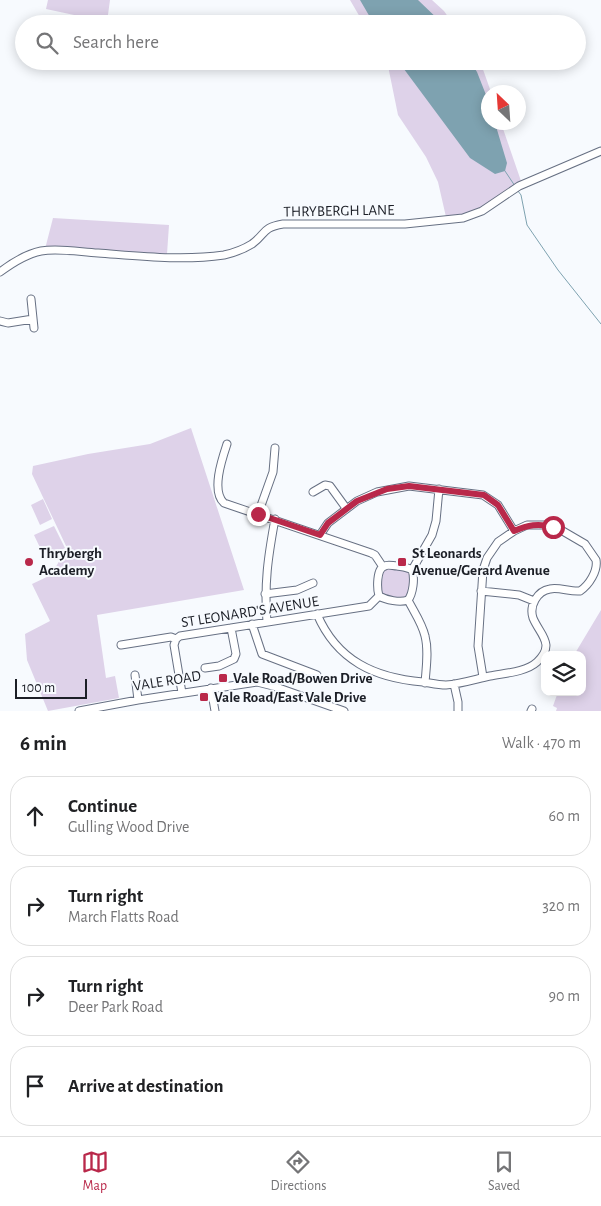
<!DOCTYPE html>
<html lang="en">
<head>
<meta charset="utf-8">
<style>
	body { margin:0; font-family:"Alegreya Sans",sans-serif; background:#f2f2f2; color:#202124 }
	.controls { position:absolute; right:15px; bottom:15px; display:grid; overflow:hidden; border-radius:10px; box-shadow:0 2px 12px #0003 }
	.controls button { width:45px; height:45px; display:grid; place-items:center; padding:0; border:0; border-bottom:1px solid #e0e0e0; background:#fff; color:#202124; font:25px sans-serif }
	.compass { position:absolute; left:481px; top:85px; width:45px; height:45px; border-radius:50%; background:#fff; box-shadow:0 2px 12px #0003; rotate:335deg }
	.scale { position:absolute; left:15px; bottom:12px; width:72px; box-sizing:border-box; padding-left:5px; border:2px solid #1c1f27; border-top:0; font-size:14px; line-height:18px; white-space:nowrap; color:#1c1f27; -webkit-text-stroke:4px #f7fafe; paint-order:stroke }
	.stop { position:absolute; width:15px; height:15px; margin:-11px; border:4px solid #b9284a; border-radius:50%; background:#fff }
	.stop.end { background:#b9284a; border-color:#fff; box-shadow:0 1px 5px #0008 }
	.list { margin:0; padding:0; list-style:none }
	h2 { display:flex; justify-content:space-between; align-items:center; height:65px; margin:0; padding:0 20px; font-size:21px }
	h2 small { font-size:16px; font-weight:400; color:#757577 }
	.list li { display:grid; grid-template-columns:32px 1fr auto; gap:15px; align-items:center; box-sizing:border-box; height:80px; margin:0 10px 10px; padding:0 10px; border:1px solid #e0e0e0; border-radius:20px }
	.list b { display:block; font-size:19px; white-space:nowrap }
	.list p { margin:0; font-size:16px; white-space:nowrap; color:#757577 }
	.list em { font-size:16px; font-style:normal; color:#757577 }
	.icon { flex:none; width:28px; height:28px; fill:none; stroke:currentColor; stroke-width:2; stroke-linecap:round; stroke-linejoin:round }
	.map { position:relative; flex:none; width:601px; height:711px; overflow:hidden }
	.search { position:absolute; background:#fff; box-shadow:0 2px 12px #0003; left:15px; right:15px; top:15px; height:55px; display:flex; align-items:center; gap:12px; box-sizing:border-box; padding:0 18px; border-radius:28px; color:#757577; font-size:19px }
	.sheet { height:425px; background:#fff }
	nav { display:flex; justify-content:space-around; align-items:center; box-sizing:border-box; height:70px; border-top:1px solid #e0e0e0; background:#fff; font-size:14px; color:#757577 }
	nav a { display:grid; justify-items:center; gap:2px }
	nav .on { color:#b9284a }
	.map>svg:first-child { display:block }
</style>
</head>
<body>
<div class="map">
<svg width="601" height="711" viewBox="0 0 601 711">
	<rect width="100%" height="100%" fill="#f7fafe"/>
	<path fill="#ded2e9" d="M48 0H110L107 22 46 9Z
		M350 0H432L444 11 453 24H364Z
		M385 61H480L491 92H488V122L501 123 521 181 479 209 465 215 446 217 438 182 426 157 398 115 388 66Z
		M53 218 169 225 167 254 45 249Z
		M191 428 244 590 97 615 106 678 115 676 119 698 48 711 27 660 25 634 50 621 32 584 51 575 67 548 32 474 33 466 88 454 150 444Z
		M43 499 52 519 40 525 31 505Z
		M54 526 65 548 45 558 34 535Z
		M388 568 407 571 410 573 408 596C401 600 391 597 383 595L381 593 383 571Z
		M601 610V711H556L557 708 553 706 558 692H582V655H574Z"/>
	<path fill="#7ea2b0" d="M360 0H418L443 24H374Z
		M398 61H470L477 72 488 100V122L495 123 507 163 505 171 495 174 470 158Z"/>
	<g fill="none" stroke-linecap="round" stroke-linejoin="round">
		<path stroke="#7ea2b0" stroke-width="1" d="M505 171 515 186
			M518 191 521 195 527 225 558 270 601 324"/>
		<defs>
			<path id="minor" d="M0 272C12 263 26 254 41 251 59 248 80 252 98 253 139 256 182 261 224 255 233 253 244 249 252 244 267 233 261 228 283 224H405L463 218 482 211 519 186 601 151
				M31 299 34 328
				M0 321 8 323 33 319
				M227 444C222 459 211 491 224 503L371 553 375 555 383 567
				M313 492 325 485 330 486 346 508
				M258 514 273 472 275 448
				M320 535 328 523 357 501 377 492 409 486 483 495 498 505 514 531
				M412 570C407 567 403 567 397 566 393 566 388 564 385 566 376 568 377 589 379 596 386 600 400 603 408 600 414 612 422 623 425 636 429 651 426 668 425 683
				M412 570 432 535 436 521 439 489
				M481 591 519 595 534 601
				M265 594 297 590 313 583
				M408 600C413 594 415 578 412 570
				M317 614C337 661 375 678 423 682 430 683 438 685 446 685 461 684 476 679 490 676 505 673 526 672 537 662 556 644 540 635 533 618 529 606 537 591 550 589 559 587 570 592 580 591 589 585 598 571 596 560L585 544 561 530 544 525H527L514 531 498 542 487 558 483 570 478 646 483 677
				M267 622C264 584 268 557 275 519
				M252 624 262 654 317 675
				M176 639 174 645 182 693
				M121 645 171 637 176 639 180 636 369 606 379 596
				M205 668 219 666 234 659 236 654 231 628
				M135 675 138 700
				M454 684 458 702V711
				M211 688 215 711
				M79 711 138 700 257 682 273 686 344 711
				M531 711 532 709"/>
		</defs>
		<use href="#minor" stroke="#677083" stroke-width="9"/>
		<use href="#minor" stroke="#fff" stroke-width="7"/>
	</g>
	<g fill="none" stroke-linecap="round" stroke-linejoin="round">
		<path stroke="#b9284a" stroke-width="6" d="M258 514 320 535 328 523 357 501 387 489 409 486 484 495 498 505 514 531C528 525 538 523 553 527"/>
	</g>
	<g fill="#b9284a" stroke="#f7fafe" stroke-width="2">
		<circle cx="29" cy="562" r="5"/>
		<rect x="397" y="557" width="10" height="10" rx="2.5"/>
		<rect x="218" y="673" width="10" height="10" rx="2.5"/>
		<rect x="199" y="692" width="10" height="10" rx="2.5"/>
	</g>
	<g text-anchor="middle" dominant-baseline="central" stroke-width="4" stroke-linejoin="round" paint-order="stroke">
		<g font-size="15" fill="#1c1f27" stroke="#f7fafe">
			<text transform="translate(339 211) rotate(-1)">THRYBERGH LANE</text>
			<text transform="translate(250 612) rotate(-9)">ST LEONARD'S AVENUE</text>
			<text transform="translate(167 681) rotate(-9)">VALE ROAD</text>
		</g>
		<g font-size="15" font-weight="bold" fill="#1c1f27" stroke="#f7fafe" text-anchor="start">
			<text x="39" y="553">Thrybergh<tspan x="39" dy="17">Academy</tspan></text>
			<text x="412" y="553">St Leonards<tspan x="412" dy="17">Avenue/Gerard Avenue</tspan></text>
			<text x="233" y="678">Vale Road/Bowen Drive</text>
			<text x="214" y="697">Vale Road/East Vale Drive</text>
		</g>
	</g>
</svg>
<div class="controls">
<button><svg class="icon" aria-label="layers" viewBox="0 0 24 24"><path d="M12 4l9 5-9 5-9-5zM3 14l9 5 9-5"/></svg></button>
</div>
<svg class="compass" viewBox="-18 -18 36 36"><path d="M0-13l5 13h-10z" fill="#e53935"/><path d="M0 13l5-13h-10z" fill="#757577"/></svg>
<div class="scale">100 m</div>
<div class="stop" style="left:553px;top:527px"></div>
<div class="stop end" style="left:258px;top:514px"></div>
<div class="search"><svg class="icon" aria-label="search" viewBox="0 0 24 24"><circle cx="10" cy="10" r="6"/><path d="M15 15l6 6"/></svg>Search here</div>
</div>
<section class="sheet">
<h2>6 min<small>Walk · 470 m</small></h2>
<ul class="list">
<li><svg class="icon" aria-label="ahead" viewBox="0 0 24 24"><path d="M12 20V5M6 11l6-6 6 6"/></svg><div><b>Continue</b><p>Gulling Wood Drive</p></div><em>60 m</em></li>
<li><svg class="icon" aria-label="right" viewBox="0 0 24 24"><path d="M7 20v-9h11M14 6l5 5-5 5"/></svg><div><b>Turn right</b><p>March Flatts Road</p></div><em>320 m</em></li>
<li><svg class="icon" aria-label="right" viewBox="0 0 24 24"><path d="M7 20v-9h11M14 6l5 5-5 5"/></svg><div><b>Turn right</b><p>Deer Park Road</p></div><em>90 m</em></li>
<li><svg class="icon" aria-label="arrive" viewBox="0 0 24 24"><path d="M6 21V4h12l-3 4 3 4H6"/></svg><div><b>Arrive at destination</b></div></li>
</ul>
</section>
<nav>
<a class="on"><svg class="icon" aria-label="map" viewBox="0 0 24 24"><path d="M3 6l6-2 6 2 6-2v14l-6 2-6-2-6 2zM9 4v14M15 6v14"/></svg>Map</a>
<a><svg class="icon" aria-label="directions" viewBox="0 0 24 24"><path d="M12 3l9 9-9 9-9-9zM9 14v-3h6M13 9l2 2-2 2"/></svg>Directions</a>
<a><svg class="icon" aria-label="saved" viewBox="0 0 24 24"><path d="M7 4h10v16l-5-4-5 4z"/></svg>Saved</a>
</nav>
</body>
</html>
